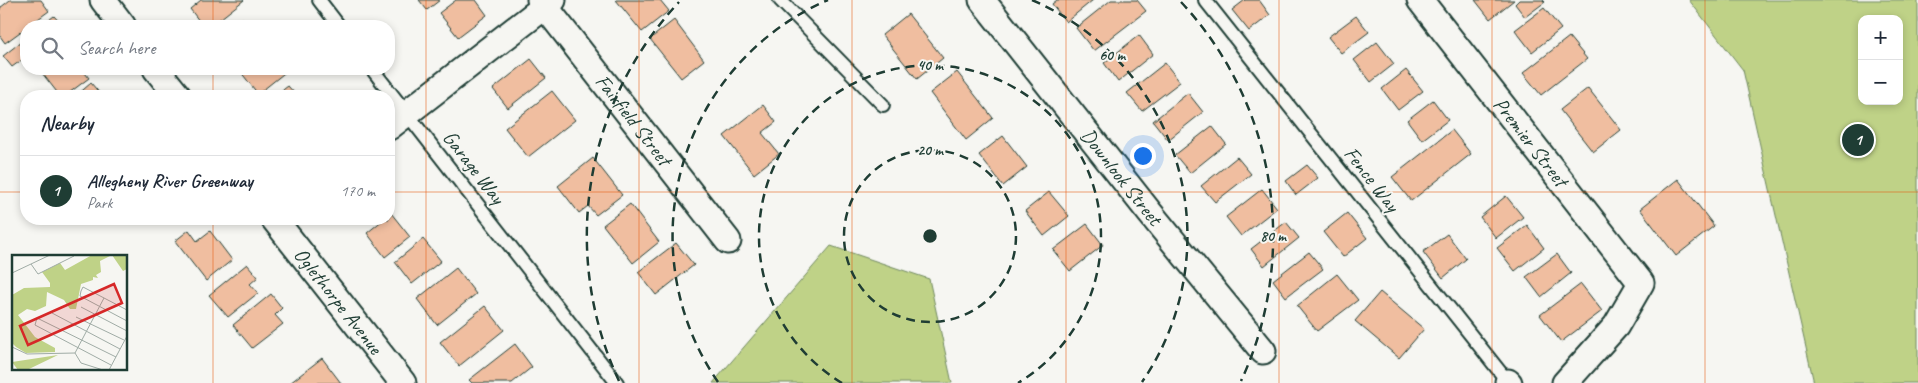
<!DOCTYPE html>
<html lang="en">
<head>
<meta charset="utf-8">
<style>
	body { margin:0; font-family:Caveat,sans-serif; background:#f2f2f3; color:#1f2937 }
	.controls { position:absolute; right:15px; top:15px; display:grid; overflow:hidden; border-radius:10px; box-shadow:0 2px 8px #0003 }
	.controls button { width:45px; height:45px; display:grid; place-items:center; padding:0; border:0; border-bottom:1px solid #e0e1e3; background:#fff; color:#1f2937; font:25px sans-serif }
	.you { position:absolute; left:1142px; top:155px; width:18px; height:18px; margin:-12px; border:4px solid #fff; border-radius:50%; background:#1a73e8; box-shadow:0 0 0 8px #1a73e833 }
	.badge { display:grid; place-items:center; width:32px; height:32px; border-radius:50%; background:#1f3d34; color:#fff; font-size:16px; font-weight:700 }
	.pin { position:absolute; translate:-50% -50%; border:2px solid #fff; box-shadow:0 1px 5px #0006 }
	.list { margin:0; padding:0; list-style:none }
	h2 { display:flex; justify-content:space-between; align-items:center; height:65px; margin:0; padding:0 20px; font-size:21px }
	h2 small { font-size:16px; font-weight:400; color:#747a83 }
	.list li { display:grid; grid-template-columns:32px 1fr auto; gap:15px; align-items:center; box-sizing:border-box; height:70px; padding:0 20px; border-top:1px solid #e0e1e3 }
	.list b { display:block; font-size:19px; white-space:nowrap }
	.list p { margin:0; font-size:16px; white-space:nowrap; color:#747a83 }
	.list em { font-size:16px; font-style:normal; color:#747a83 }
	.icon { flex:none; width:28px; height:28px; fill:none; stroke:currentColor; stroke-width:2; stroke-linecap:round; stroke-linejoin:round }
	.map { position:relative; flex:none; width:1918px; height:383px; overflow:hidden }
	.search { position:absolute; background:#fff; box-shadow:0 2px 8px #0003; left:20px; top:20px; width:375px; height:55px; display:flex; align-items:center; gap:12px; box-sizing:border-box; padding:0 18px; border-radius:20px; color:#747a83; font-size:19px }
	.panel { position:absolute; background:#fff; box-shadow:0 2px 8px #0003; left:20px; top:90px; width:375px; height:135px; border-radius:20px }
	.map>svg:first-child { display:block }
</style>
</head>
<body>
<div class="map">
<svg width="1918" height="383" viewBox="0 0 1918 383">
	<rect width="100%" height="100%" fill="#f6f6f2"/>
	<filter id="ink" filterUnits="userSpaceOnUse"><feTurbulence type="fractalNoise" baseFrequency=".02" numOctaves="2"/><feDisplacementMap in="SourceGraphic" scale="10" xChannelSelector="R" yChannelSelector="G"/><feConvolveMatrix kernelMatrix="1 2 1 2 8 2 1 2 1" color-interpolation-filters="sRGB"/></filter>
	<g filter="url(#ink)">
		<path fill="#bfd287" stroke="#6f885e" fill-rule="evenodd" d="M1689 0H1918V383H1814L1743 70ZM1862 19H1899V101H1862Z
			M831 246 929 279 952 383H713Z"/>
		<path fill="#f0bea0" stroke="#1f3d34" d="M10 0H41L49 11 5 43 0 36V8Z
			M201 0H244L211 26H203L190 9Z
			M419 0H440L427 10Z
			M456 0H476L487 15 458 37 439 13Z
			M616 0H660L669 11 642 32Z
			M1057 0H1093L1066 22 1052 4Z
			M1111 0H1137L1146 11 1094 51 1076 28Z
			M1245 0H1259L1270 15 1249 31 1232 10Z
			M1475 0H1514L1490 19Z
			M1519 0H1543L1545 2 1525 17 1515 4Z
			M1544 8 1561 29 1532 52 1515 30Z
			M908 14 943 58 917 79 882 35Z
			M54 16 63 26H41Z
			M1356 16 1369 32 1341 53 1328 37Z
			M243 18 250 26H233Z
			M674 20 704 60 681 78 650 39Z
			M1139 35 1153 54 1118 82 1104 63Z
			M1569 37 1587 59 1541 95 1523 73Z
			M26 38V62L23 59 12 67 3 56Z
			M1377 42 1394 64 1371 82 1354 60Z
			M531 59 546 78 508 108 493 89Z
			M1165 63 1180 82 1142 111 1127 93Z
			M48 69H82L89 78 65 96H60L42 73Z
			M243 69H287L288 70 258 94 240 71Z
			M1406 70 1423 91 1398 110 1382 89Z
			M957 72 993 118 966 140 930 93Z
			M91 83 102 96H76Z
			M288 86 297 96H275Z
			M1588 88 1621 130 1593 152 1560 110Z
			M552 91 575 120 528 157 505 128Z
			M1188 93 1203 112 1168 140 1153 121Z
			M1433 100 1448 120 1422 140 1407 120Z
			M763 105 776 122 762 133 779 154 754 174 724 136Z
			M1212 126 1226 144 1190 173 1175 155Z
			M1452 130 1471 154 1411 201 1392 177Z
			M1003 136 1027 167 1003 186 979 155Z
			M1237 157 1251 174 1215 202 1201 186Z
			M593 158 622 195 596 215 588 206 579 213 558 186Z
			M1307 165 1318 178 1296 195 1286 181Z
			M1678 179 1714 226 1676 256 1640 209Z
			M1262 189 1277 208 1241 236 1226 217Z
			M1049 192 1069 216 1044 236 1025 211Z
			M1506 196 1523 217 1496 238 1480 217Z
			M630 204 659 242 633 263 603 225Z
			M391 213 410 237 385 257 367 233 384 219H389Z
			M1347 213 1367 238 1343 257 1323 232Z
			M1286 222 1299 238 1264 266 1251 249Z
			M1087 224 1103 245 1070 271 1053 250Z
			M1527 225 1544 248 1515 271 1497 248Z
			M189 230 197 241 210 231 232 260 206 281 175 241Z
			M1447 234 1466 259 1443 278 1423 252Z
			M423 239 441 261 412 284 395 262Z
			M676 243 694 265 656 295 638 272Z
			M1309 252 1323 269 1286 297 1273 280Z
			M1557 254 1571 273 1541 297 1526 277Z
			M247 264 258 277 250 284 258 293 228 317 209 295Z
			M456 268 476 294 437 325 417 299Z
			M1337 274 1358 300 1317 331 1297 306Z
			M1581 284 1602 311 1561 342 1540 315Z
			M1380 292 1424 329 1399 358 1355 321Z
			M271 294 282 308 275 315 283 324 252 348 233 325Z
			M485 306 504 330 459 366 440 342Z
			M515 344 532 367 512 383H472L469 380Z
			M322 358 341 383H290Z"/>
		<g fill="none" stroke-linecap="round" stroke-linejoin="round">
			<defs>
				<path id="service" d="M319 0 339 26
					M780 0 883 105
					M1205 0 1508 382
					M372 69 617 383"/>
				<g id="minor">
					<path d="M103 0 123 26"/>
					<path id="s1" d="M540 0 728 241"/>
					<path id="s2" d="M982 0 1150 213 1263 351"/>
					<path id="s3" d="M1420 0 1641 283 1616 326 1565 383"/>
					<path d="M156 69 178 96"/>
					<path d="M389 127 553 0"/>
					<path id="s4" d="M274 219 403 383"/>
					<path d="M1508 382 1509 383"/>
				</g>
			</defs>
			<use href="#service" stroke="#1f3d34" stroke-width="16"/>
			<use href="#minor" stroke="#1f3d34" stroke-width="29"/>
			<use href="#service" stroke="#f6f6f2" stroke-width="12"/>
			<use href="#minor" stroke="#f6f6f2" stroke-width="25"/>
		</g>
	</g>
	<path fill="none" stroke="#e8590c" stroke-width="1" stroke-opacity="0.55" d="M213 0V26M426 0V383M639 0V383M852 0V383M1066 0V383M1279 0V383M1492 0V383M1705 0V383M213 69V96M0 192H26M389 192H1918M213 219V383"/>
	<g fill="none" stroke="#1f3d34" stroke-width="2.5" stroke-dasharray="9 6">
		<circle cx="930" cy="236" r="86"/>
		<path d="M842 383A171 171 0 1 1 1018 383"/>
		<path d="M718 382A257 257 0 0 1 828 0M1032 0A257 257 0 0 1 1142 382"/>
		<path d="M619 381A343 343 0 0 1 679 2M1181 2A343 343 0 0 1 1241 381"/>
	</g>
	<g text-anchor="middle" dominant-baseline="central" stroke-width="4" stroke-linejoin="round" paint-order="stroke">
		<g font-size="21" fill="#1f3d34" stroke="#f6f6f2">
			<text stroke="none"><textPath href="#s1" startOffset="152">Fairfield Street</textPath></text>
			<text stroke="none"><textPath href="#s3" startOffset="180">Premier Street</textPath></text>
			<text transform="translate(474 167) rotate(52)">Garage Way</text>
			<text stroke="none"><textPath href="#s2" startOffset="225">Downlook Street</textPath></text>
			<text transform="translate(1372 179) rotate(52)">Fence Way</text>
			<text stroke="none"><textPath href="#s4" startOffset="104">Oglethorpe Avenue</textPath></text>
		</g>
	</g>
	<g transform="translate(12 255)">
		<rect width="115" height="115" fill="#f6f6f2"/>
		<path d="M80 0H115V14L111 16 100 0 88 6 89 17 84 20 86 23 81 22V25L69 29 64 54H58L52 45 35 37 34 51 23 56 15 54 6 60 23 82 43 93V97L14 98 4 92 0 88V40L12 33 38 32V28L30 17 48 8 53 15ZM46 100 15 115H6L0 107Z" fill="#bfd287"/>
		<path fill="none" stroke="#a0aca6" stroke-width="1" d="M19 9 26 19 62 1M0 18 38 0M69 52 115 76M115 55 71 32 69 36 68 41 115 66M40 58 108 94M64 62 112 85M0 92 15 99 63 98M63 98 92 43M63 98 69 108 91 115M99 110 23 70 25 63 104 102M97 115 115 81"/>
		<path fill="#d62828" fill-opacity="0.15" stroke="#d62828" stroke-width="2.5" d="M102 29 110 48 16 90 8 71Z"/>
		<rect width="115" height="115" fill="none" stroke="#1f3d34" stroke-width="2.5"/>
	</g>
	<circle cx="930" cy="236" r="8" fill="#1f3d34" stroke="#f6f6f2" stroke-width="2.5"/>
	<g font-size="15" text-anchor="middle" font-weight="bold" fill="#1f3d34" stroke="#f6f6f2" stroke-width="4" stroke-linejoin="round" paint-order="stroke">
		<text x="1112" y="60">60 m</text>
		<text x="930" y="70">40 m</text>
		<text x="930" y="155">20 m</text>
		<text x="1273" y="241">80 m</text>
	</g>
</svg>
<div class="controls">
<button>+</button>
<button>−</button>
</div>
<div class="you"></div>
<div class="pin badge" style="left:1858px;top:140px">1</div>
<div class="search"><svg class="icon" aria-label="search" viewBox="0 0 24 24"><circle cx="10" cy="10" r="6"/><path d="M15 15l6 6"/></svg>Search here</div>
<section class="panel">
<h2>Nearby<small></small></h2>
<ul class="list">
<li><span class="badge">1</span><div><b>Allegheny River Greenway</b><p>Park</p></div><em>170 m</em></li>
</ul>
</section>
</div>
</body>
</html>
